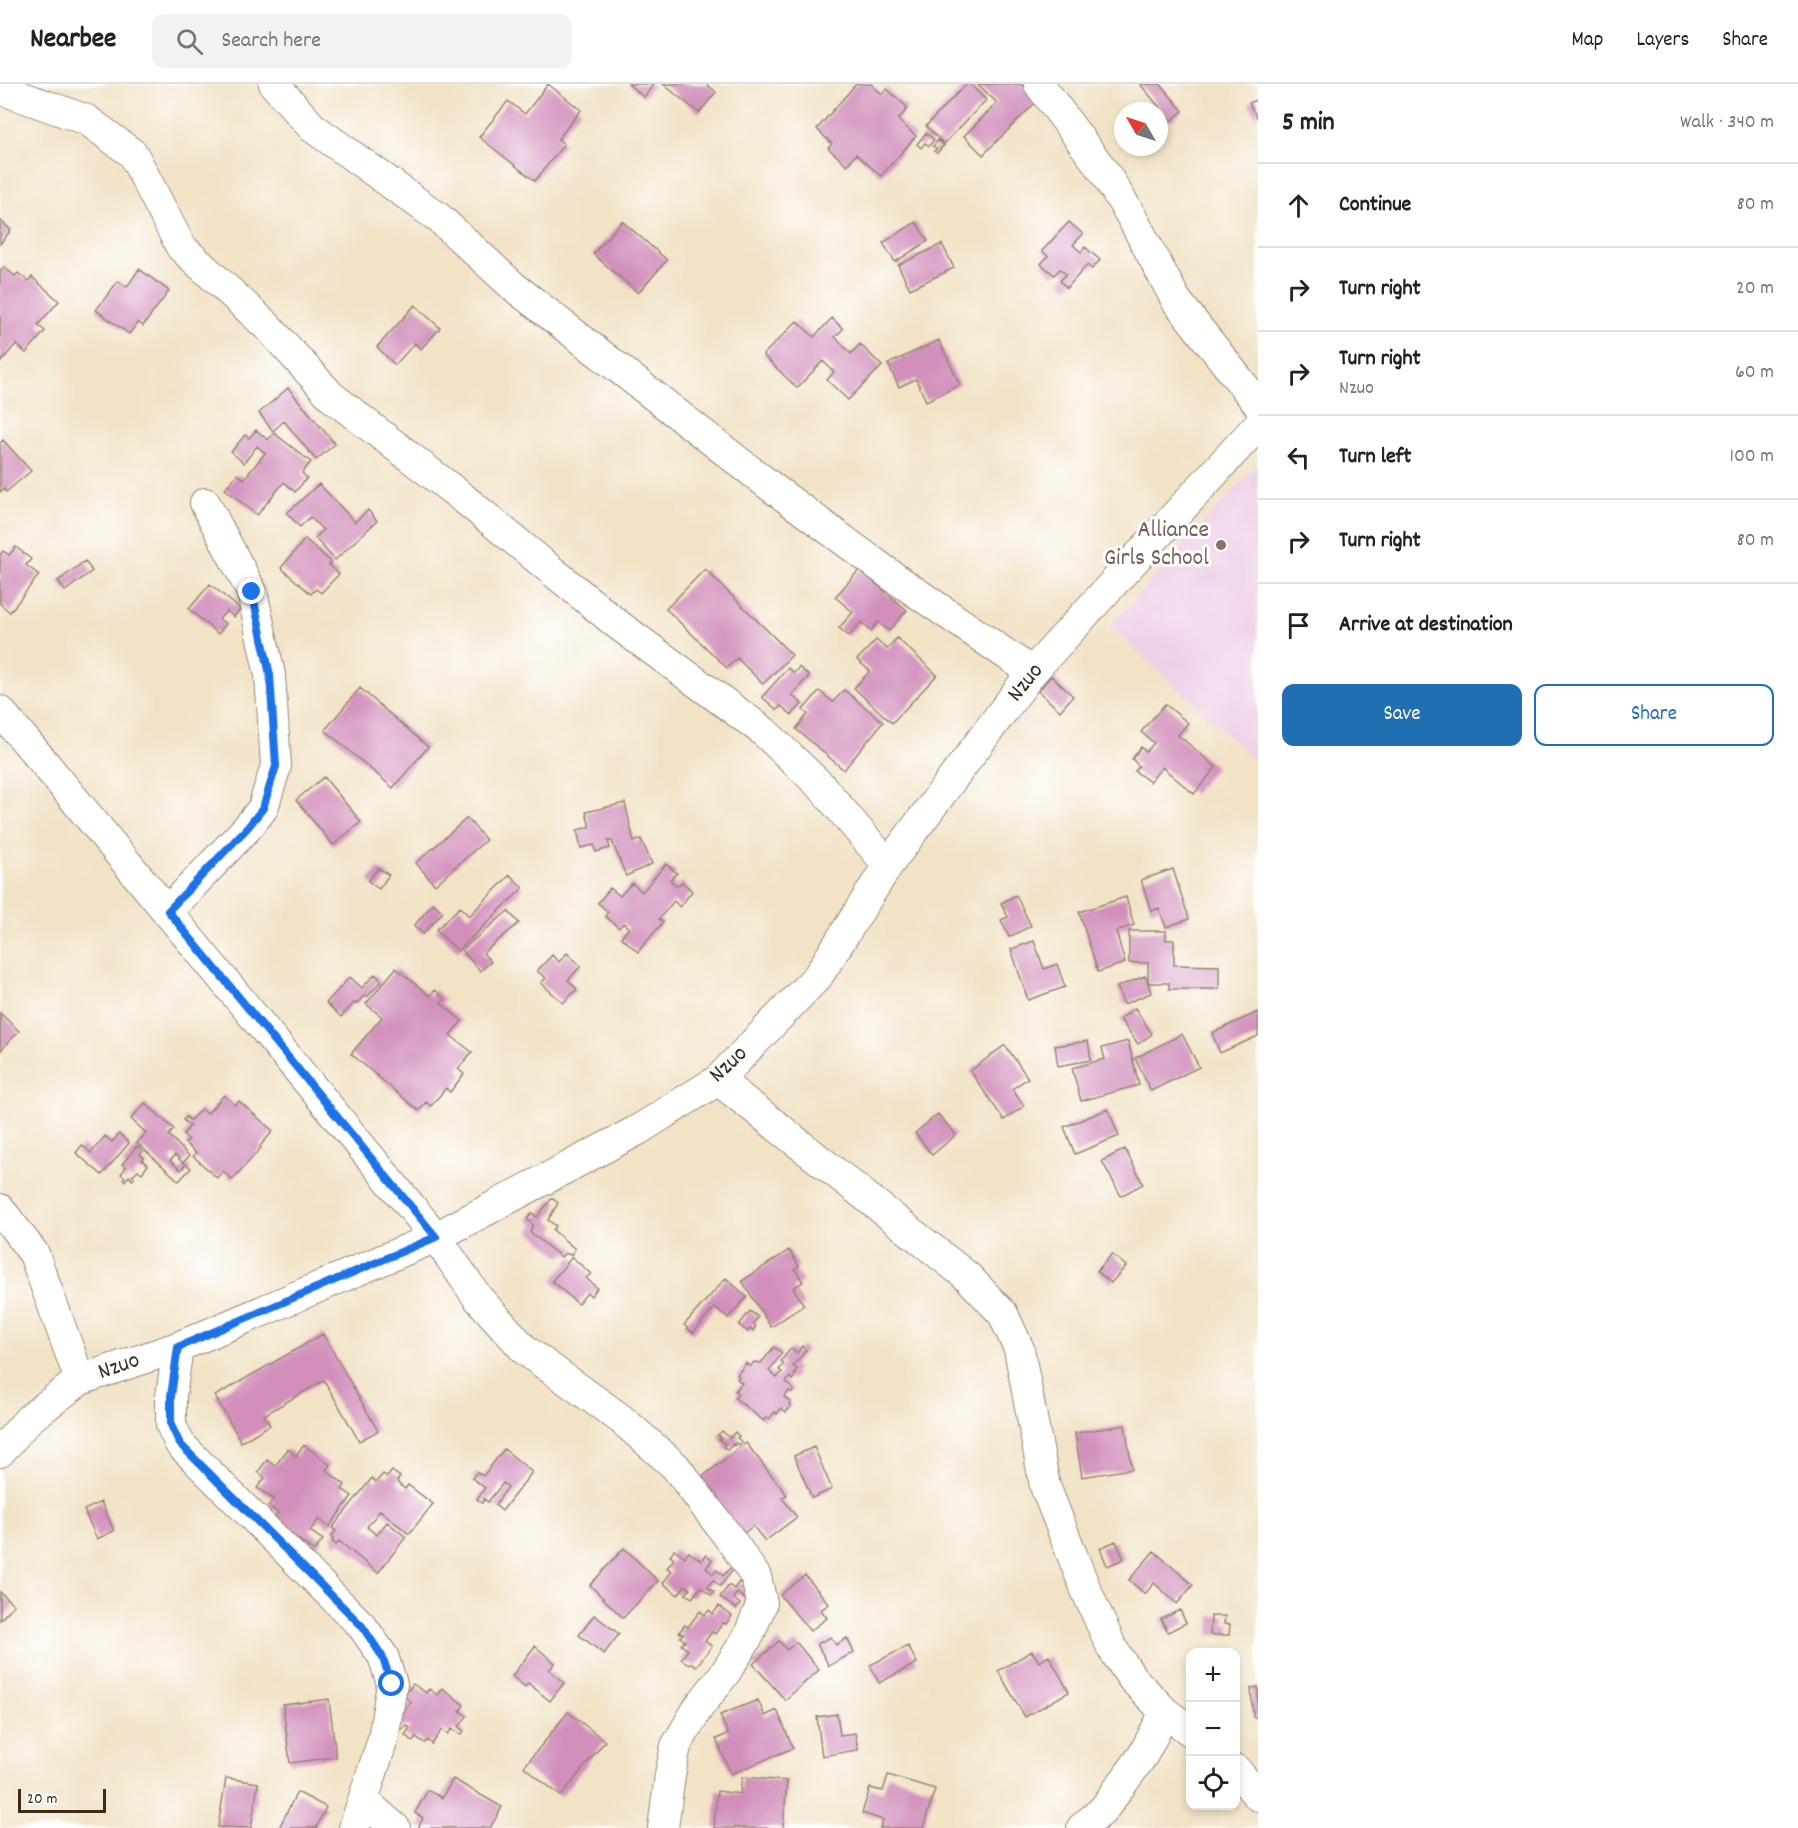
<!DOCTYPE html>
<html lang="en">
<head>
<meta charset="utf-8">
<style>
	body { margin:0; font-family:Dekko,sans-serif; background:#f2f2f2; color:#222 }
	.controls { position:absolute; right:18px; bottom:18px; display:grid; overflow:hidden; border-radius:12px; box-shadow:0 3px 9px #0003 }
	.controls button { width:54px; height:54px; display:grid; place-items:center; padding:0; border:0; border-bottom:2px solid #e0e0e0; background:#fff; color:#222; font:30px sans-serif }
	.compass { position:absolute; left:1114px; top:18px; width:54px; height:54px; border-radius:50%; background:#fff; box-shadow:0 3px 9px #0003; rotate:309deg }
	.scale { position:absolute; left:18px; bottom:15px; width:88px; box-sizing:border-box; padding-left:6px; border:3px solid #3b2a1e; border-top:0; font-size:16px; line-height:21px; white-space:nowrap; color:#3b2a1e; -webkit-text-stroke:4px #fff; paint-order:stroke }
	.stop { position:absolute; width:18px; height:18px; margin:-14px; border:4px solid #1a73e8; border-radius:50%; background:#fff }
	.stop.end { background:#1a73e8; border-color:#fff; box-shadow:0 2px 6px #0008 }
	.list { margin:0; padding:0; list-style:none }
	h2 { display:flex; justify-content:space-between; align-items:center; height:78px; margin:0; padding:0 24px; font-size:26px }
	h2 small { font-size:20px; font-weight:400; color:#767676 }
	.list li { display:grid; grid-template-columns:39px 1fr auto; gap:18px; align-items:center; box-sizing:border-box; height:84px; padding:0 24px; border-top:2px solid #e0e0e0 }
	.list b { display:block; font-size:22px; white-space:nowrap }
	.list p { margin:0; font-size:20px; white-space:nowrap; color:#767676 }
	.list em { font-size:20px; font-style:normal; color:#767676 }
	.actions { display:flex; gap:12px; padding:18px 24px }
	.actions a { flex:1; padding:14px 0; border:2px solid #1f6fb2; border-radius:12px; text-align:center; font-size:21px; color:#1f6fb2 }
	.actions .main { background:#1f6fb2; color:#fff }
	.icon { flex:none; width:33px; height:33px; fill:none; stroke:currentColor; stroke-width:2; stroke-linecap:round; stroke-linejoin:round }
	.map { position:relative; flex:none; width:1258px; height:1744px; overflow:hidden }
	header { display:flex; align-items:center; gap:36px; box-sizing:border-box; height:84px; padding:0 30px; background:#fff; border-bottom:2px solid #e0e0e0 }
	header strong { font-size:28px }
	nav { display:flex; gap:33px; margin-inline-start:auto; font-size:21px }
	.search { width:420px; height:54px; background:#f2f2f2; display:flex; align-items:center; gap:15px; box-sizing:border-box; padding:0 21px; border-radius:12px; color:#767676; font-size:22px }
	main { display:flex }
	aside { flex:1; background:#fff }
	.map>svg:first-child { display:block }
</style>
</head>
<body>
<header>
<strong>Nearbee</strong>
<div class="search"><svg class="icon" aria-label="search" viewBox="0 0 24 24"><circle cx="10" cy="10" r="6"/><path d="M15 15l6 6"/></svg>Search here</div>
<nav><a>Map</a><a>Layers</a><a>Share</a></nav>
</header>
<main>
<div class="map">
<svg width="1258" height="1744" viewBox="0 0 1258 1744">
	<rect width="100%" height="100%" fill="#fff"/>
	<filter id="ink" filterUnits="userSpaceOnUse"><feTurbulence type="fractalNoise" baseFrequency=".0167" numOctaves="2"/><feDisplacementMap in="SourceGraphic" scale="12" xChannelSelector="R" yChannelSelector="G"/><feConvolveMatrix kernelMatrix="1 2 1 2 8 2 1 2 1" color-interpolation-filters="sRGB"/></filter>
	<filter id="wash" filterUnits="userSpaceOnUse"><feTurbulence type="fractalNoise" baseFrequency=".008" numOctaves="4" result="noise"/><feDisplacementMap in="SourceGraphic" scale="24" xChannelSelector="R" yChannelSelector="G"/><feGaussianBlur stdDeviation="1.35" result="paint"/><feColorMatrix in="noise" values="0 0 0 0 0 0 0 0 0 0 0 0 0 0 0 0 0 1.4 0 .05"/><feComposite in="paint" operator="in"/></filter>
	<g filter="url(#wash)">
		<rect width="100%" height="100%" fill="#f2e2c6"/>
		<path fill="#eed0e7" d="M1258 380V679L1110 542Z"/>
		<g id="blocks">
			<path fill="#d28fbc" d="M548 0 581 26 558 55 564 60 535 97 479 53 508 17 525 30Z
				M628 0H654L644 13Z
				M663 0H706L716 8 699 29Z
				M856 0H871L882 10 887 5 908 24 898 36 916 52 881 92 856 70 847 81 828 64 832 60 817 45Z
				M966 0H970L986 16 944 60 926 42Z
				M978 0H1020L1037 17 983 71 964 52 997 19Z
				M1140 0H1160L1183 27 1171 37Z
				M1258 15V35L1249 19Z
				M926 49 934 56 929 62 925 59 921 64 917 60Z
				M938 56 944 61 937 69 934 67 937 65 933 62Z
				M0 136 11 146 0 160Z
				M622 137 667 176 638 209 593 170Z
				M916 138 928 157 895 178 883 159Z
				M1069 138 1083 150 1073 161 1081 168 1085 163 1100 176 1092 185 1087 181 1067 204 1060 197 1066 190 1060 185 1054 191 1041 180 1048 172 1042 167Z
				M942 160 954 184 910 205 898 181Z
				M4 183 15 192 18 189 28 197 32 193 59 217 38 241 45 247 26 269 16 260 0 279V188Z
				M139 185 169 207 143 242 138 238 129 250 96 226 118 197 127 203Z
				M415 221 440 244 421 265 415 259 395 281 377 263Z
				M832 234 843 245 835 253 851 270 860 260 882 282 848 316 827 296 834 288 823 277 797 304 763 271 797 237 814 253Z
				M939 256 960 301 926 317 916 295 899 303 888 280Z
				M288 304 335 360 316 376 284 337 273 347 259 329Z
				M256 346 268 356 274 349 311 378 302 389 307 394 295 408 284 398 257 431 225 405 237 390 244 395 265 369 257 362 244 379 231 368 245 351 249 354Z
				M3 356 31 387 6 408 4 405 0 408V359Z
				M319 400 355 438 368 426 377 437 335 476 315 454 323 446 310 433 300 443 287 429Z
				M305 455 331 478 329 481 339 490 321 509 316 505 311 510 281 484Z
				M16 463 31 475 26 481 39 491 10 528 0 520V471L3 467 9 471Z
				M85 477 92 487 65 507 58 497Z
				M705 485 792 571 763 600 737 574 727 584 666 525Z
				M859 486 907 526 889 547 878 538 871 547 861 538 849 552 839 544 853 528 835 513Z
				M210 500 240 525 234 533 227 527 219 535 226 540 218 550 189 525Z
				M897 554 937 591 892 639 854 604 870 587 857 576 876 556 887 565Z
				M799 583 809 592 792 611 802 620 792 631 781 622 777 626 762 613 788 584 794 589Z
				M1051 592 1073 612 1060 627 1038 607Z
				M360 604 428 663 393 704 325 646Z
				M844 606 883 638 844 686 796 645 808 630 803 626 819 607 833 618Z
				M1165 620 1188 639 1178 651 1216 683 1194 710 1162 683 1150 698 1135 687 1139 682 1132 675 1141 663 1146 668 1154 659 1141 648Z
				M324 693 361 738 333 761 296 716Z
				M625 719 634 758 641 755 652 780 626 792 612 757H608L610 764 596 768 594 761 581 764 577 746 590 743 586 728Z
				M467 734 486 756 435 801 416 779Z
				M666 780 677 789 670 796 677 802 682 798 692 807 680 823 674 817 659 835 663 838 638 868 621 853 629 844 623 839 619 844 605 832 608 828 598 819 610 804 620 812 632 799 642 808Z
				M378 784 389 791 379 805 368 797Z
				M1173 785 1189 835 1166 843 1159 824 1151 827 1141 796Z
				M510 791 523 804 458 867 436 846 460 823 469 832Z
				M1016 811 1031 842 1009 853 1001 836 1008 833 1001 819Z
				M1126 813 1134 841 1116 847 1125 879 1098 888 1079 828Z
				M433 819 443 828 423 850 414 842Z
				M508 827 519 839 483 869 491 878 480 887 462 866Z
				M1129 847H1166V856H1174V881L1219 882V905H1169V899H1148L1151 909 1124 920 1117 903 1145 892 1148 899V879H1129Z
				M1034 857 1044 885 1057 880 1065 903 1028 916 1011 865Z
				M567 869 581 882 568 896 577 905 563 919 541 899 546 894 537 887 552 871 559 878Z
				M396 884 430 912 435 906 445 915 441 919 462 937 450 951 472 968 458 985 464 990 450 1008 446 1004 431 1022 426 1018 419 1027 351 970 382 933 366 920Z
				M375 890 382 897 367 913 365 911 356 920 354 919 341 933 326 919 350 893 362 904Z
				M1135 924 1152 950 1138 960 1120 935Z
				M1258 928V952L1220 969 1212 949Z
				M0 929 19 947 0 967Z
				M1182 950 1199 983 1151 1007 1135 974Z
				M1088 957 1091 976 1058 982 1055 962Z
				M1128 957 1139 1001 1081 1017 1072 984 1105 975 1102 964Z
				M1005 961 1028 994 1012 1005 1024 1022 1004 1036 970 987Z
				M224 1011 235 1021 239 1017 273 1047 260 1062 261 1064 232 1096 223 1087 217 1094 193 1072 196 1069 185 1059 189 1056 183 1051 190 1042 183 1036 186 1033 190 1036 201 1025 207 1030Z
				M145 1019 174 1045 169 1051 189 1072 183 1079 175 1071 170 1077 181 1086 186 1080 191 1084 179 1097 137 1059 146 1049 131 1035Z
				M1108 1025 1119 1052 1075 1070 1064 1043Z
				M938 1030 956 1051 932 1071 915 1049Z
				M119 1050 129 1059 102 1091 76 1069 82 1061 91 1069 105 1052 112 1058Z
				M137 1062 143 1067 140 1070 144 1074 142 1076 148 1081 142 1089 138 1086 132 1092 135 1094 132 1096 129 1092 125 1097 123 1095 125 1093 121 1090 126 1083 122 1080Z
				M1125 1065 1143 1100 1121 1112 1102 1077Z
				M552 1114 558 1119 548 1136 556 1142 553 1146 575 1165 571 1171 565 1169 561 1173 530 1148 533 1141 527 1135 532 1129 537 1133Z
				M789 1166 799 1182 795 1185 803 1198 793 1204 804 1221 771 1243 742 1197Z
				M1112 1170 1126 1182 1111 1199 1097 1187Z
				M572 1173 591 1190 586 1194 597 1204 591 1212 587 1209 578 1220 552 1197Z
				M726 1194 747 1213 728 1234 715 1223 693 1249 684 1241Z
				M750 1227 758 1233 753 1240 756 1242 753 1247 750 1245 748 1248 739 1241Z
				M323 1250 378 1347 359 1357 324 1296 264 1331 270 1341 241 1358 215 1312Z
				M802 1262 806 1266 793 1282 797 1285 794 1290 796 1291 792 1296 790 1293 786 1298 794 1306 792 1309 789 1307 784 1313 791 1318 789 1320 791 1322 786 1328 781 1324 777 1330 775 1328 769 1335 766 1333 764 1337 735 1314 738 1310 735 1307 742 1299 737 1295 739 1293 737 1291 746 1279 750 1283 754 1278 761 1279 774 1263 782 1269 769 1287 777 1294 782 1288 779 1286 784 1279 781 1277 791 1264 797 1269Z
				M1125 1341 1132 1385 1082 1393 1075 1349Z
				M722 1347 730 1354 735 1348 739 1352 737 1354 742 1358 739 1361 736 1359 734 1361 733 1360 727 1366 723 1363 725 1360 719 1356 721 1354 718 1351Z
				M746 1359 787 1411 782 1414 797 1433 765 1457 753 1442 740 1452 697 1397Z
				M304 1361 330 1381 326 1386 345 1401 342 1405 352 1412 329 1443 319 1435 310 1447 323 1456 314 1467 272 1436 278 1429 268 1422 274 1415 257 1404 265 1394 258 1388 267 1376 275 1382 288 1365 296 1372Z
				M814 1363 832 1405 812 1414 794 1372Z
				M504 1365 532 1388 502 1427 495 1421 508 1403 503 1399 488 1418 484 1415 482 1419 477 1415 485 1404 472 1394 477 1388 483 1392Z
				M392 1387 400 1393 397 1397 399 1400 405 1405 408 1401 433 1420 409 1450 380 1426 367 1443 377 1451 387 1438 406 1453 378 1489 339 1457 336 1461 332 1457 333 1455 331 1453 336 1447 332 1444 372 1394 376 1398 383 1390 387 1393Z
				M101 1418 114 1447 97 1455 84 1426Z
				M1116 1457 1124 1475 1107 1482 1100 1464Z
				M624 1464 658 1497 623 1534 590 1501Z
				M674 1465 685 1473 689 1468 702 1477 706 1471 712 1476 706 1484 713 1490 717 1486 723 1492 730 1484 733 1486 720 1502 713 1496 707 1503 714 1508 711 1511 701 1503 692 1514 686 1510 690 1505 685 1501 678 1511 663 1499 672 1487 667 1484 674 1475 670 1472Z
				M1154 1467 1193 1501 1177 1520 1154 1499 1145 1510 1129 1496Z
				M805 1491 829 1520 821 1526 827 1534 810 1547 780 1511Z
				M739 1498 744 1502 742 1505 752 1512 748 1517 737 1509 733 1514 740 1520 736 1525 720 1513 729 1501 734 1505Z
				M0 1508 14 1521 0 1536Z
				M719 1522 732 1532 726 1540 723 1539 715 1550 712 1548 705 1557 712 1562 696 1583 691 1579 690 1581 681 1575 688 1566 681 1561 685 1557 680 1553 683 1550 679 1548 685 1541 688 1543 700 1527 705 1531 709 1526 713 1530Z
				M1180 1526 1186 1539 1168 1548 1161 1535Z
				M594 1531 619 1550 604 1570 579 1551Z
				M1211 1532H1225L1224 1540H1230L1229 1551H1210Z
				M831 1553 836 1561 847 1554 854 1568 829 1582 817 1560Z
				M779 1557 787 1566 796 1558 819 1586 785 1616 753 1580Z
				M535 1562 555 1579 549 1586 564 1599 550 1617 528 1599 525 1603 512 1592Z
				M908 1562 917 1579 879 1599 870 1581Z
				M1032 1567 1039 1578 1049 1572 1069 1608 1025 1633 998 1587Z
				M413 1600 426 1609 429 1605 437 1611 442 1604 464 1621 460 1627 467 1632 459 1643 464 1647 461 1651 452 1645 448 1650 442 1646 432 1660 428 1656 425 1659 416 1653 413 1657 405 1651 410 1644 406 1641 402 1645 395 1639 411 1618 404 1612Z
				M1258 1603V1633H1253L1251 1604Z
				M329 1615 336 1673 290 1679 283 1621Z
				M758 1616 765 1632 777 1626 793 1664 731 1690 716 1655 728 1650 720 1631Z
				M568 1628 605 1657 561 1712 524 1683Z
				M837 1630 840 1651 855 1649 858 1666 822 1672 817 1633Z
				M888 1691 935 1705 923 1744H880L883 1736 862 1729 870 1704 883 1707Z
				M742 1693 787 1697 783 1744H714L717 1707 740 1710Z
				M226 1694 258 1699 251 1744 218 1743Z
				M453 1695 502 1723 490 1744H418L423 1734 415 1729 428 1706 442 1714Z
				M297 1708 326 1723 316 1744H279Z"/>
		</g>
	</g>
	<g filter="url(#ink)">
		<use href="#blocks" fill-opacity="0" stroke="#968672" stroke-width="1.5"/>
		<g fill="none" stroke-linecap="round" stroke-linejoin="round">
			<defs>
				<path id="minor" d="M274 0 312 43 439 134 514 203 774 405 895 494 1032 588
					M1039 0 1105 89 1131 132 1176 216 1258 320
					M0 5 87 36 133 70 181 163 268 243 332 313 463 414 617 540 763 647 821 702 888 781
					M0 627 41 675 436 1153 478 1214 525 1266 621 1335 675 1382 733 1459 756 1493 762 1519 749 1551 725 1589 698 1624 676 1662 670 1691 663 1744
					M168 827 248 743 263 724 276 682 270 591 252 508 205 419
					M718 996 968 1193 1003 1230 1019 1265 1045 1402 1086 1506 1112 1564 1132 1594 1165 1628 1190 1647
					M0 1125 34 1170 80 1296
					M178 1263 171 1312V1341L180 1360 362 1542 383 1572 392 1600 383 1655 354 1744
					M0 1368 29 1335 80 1296 178 1263 436 1153 638 1046 718 996 818 892 888 781 1032 588 1258 341
					M1236 1686 1258 1712
					M363 1716 395 1744
					M1082 1744 1103 1726 1143 1671 1165 1628"/>
			</defs>
			<use href="#minor" stroke="#968672" stroke-width="32"/>
			<use href="#minor" stroke="#fff" stroke-width="30"/>
		</g>
	</g>
	<g fill="none" stroke-linecap="round" stroke-linejoin="round" filter="url(#ink)">
		<path stroke="#1a73e8" stroke-width="8" d="M252 508 270 591 276 682 263 724 248 743 168 827 436 1153 178 1263 171 1312V1341L180 1360 362 1542 382 1572 392 1600"/>
	</g>
	<circle fill="#8d6e63" stroke="#fff" stroke-width="2" cx="1221" cy="461" r="6"/>
	<g text-anchor="middle" dominant-baseline="central" stroke-width="6" stroke-linejoin="round" paint-order="stroke">
		<g font-size="24" fill="#785e54" stroke="#fff" text-anchor="end">
			<text x="1209" y="447">Alliance<tspan x="1209" dy="28">Girls School</tspan></text>
		</g>
		<g font-size="24" fill="#3b2a1e" stroke="#fff">
			<text transform="translate(1026 599) rotate(-51)">Nzuo</text>
			<text transform="translate(729 981) rotate(-43)">Nzuo</text>
			<text transform="translate(119 1283) rotate(-19)">Nzuo</text>
		</g>
	</g>
</svg>
<div class="controls">
<button>+</button>
<button>−</button>
<button><svg class="icon" aria-label="locate" viewBox="0 0 24 24"><circle cx="12" cy="12" r="6"/><path d="M12 2v4M12 18v4M2 12h4M18 12h4"/></svg></button>
</div>
<svg class="compass" viewBox="-18 -18 36 36"><path d="M0-13l5 13h-10z" fill="#e53935"/><path d="M0 13l5-13h-10z" fill="#767676"/></svg>
<div class="scale">20 m</div>
<div class="stop" style="left:392px;top:1600px"></div>
<div class="stop end" style="left:252px;top:508px"></div>
</div>
<aside>
<h2>5 min<small>Walk · 340 m</small></h2>
<ul class="list">
<li><svg class="icon" aria-label="ahead" viewBox="0 0 24 24"><path d="M12 20V5M6 11l6-6 6 6"/></svg><div><b>Continue</b></div><em>80 m</em></li>
<li><svg class="icon" aria-label="right" viewBox="0 0 24 24"><path d="M7 20v-9h11M14 6l5 5-5 5"/></svg><div><b>Turn right</b></div><em>20 m</em></li>
<li><svg class="icon" aria-label="right" viewBox="0 0 24 24"><path d="M7 20v-9h11M14 6l5 5-5 5"/></svg><div><b>Turn right</b><p>Nzuo</p></div><em>60 m</em></li>
<li><svg class="icon" aria-label="left" viewBox="0 0 24 24"><path d="M17 20v-9H6M10 6l-5 5 5 5"/></svg><div><b>Turn left</b></div><em>100 m</em></li>
<li><svg class="icon" aria-label="right" viewBox="0 0 24 24"><path d="M7 20v-9h11M14 6l5 5-5 5"/></svg><div><b>Turn right</b></div><em>80 m</em></li>
<li><svg class="icon" aria-label="arrive" viewBox="0 0 24 24"><path d="M6 21V4h12l-3 4 3 4H6"/></svg><div><b>Arrive at destination</b></div></li>
</ul>
<div class="actions"><a class="main">Save</a><a>Share</a></div>
</aside>
</main>
</body>
</html>
